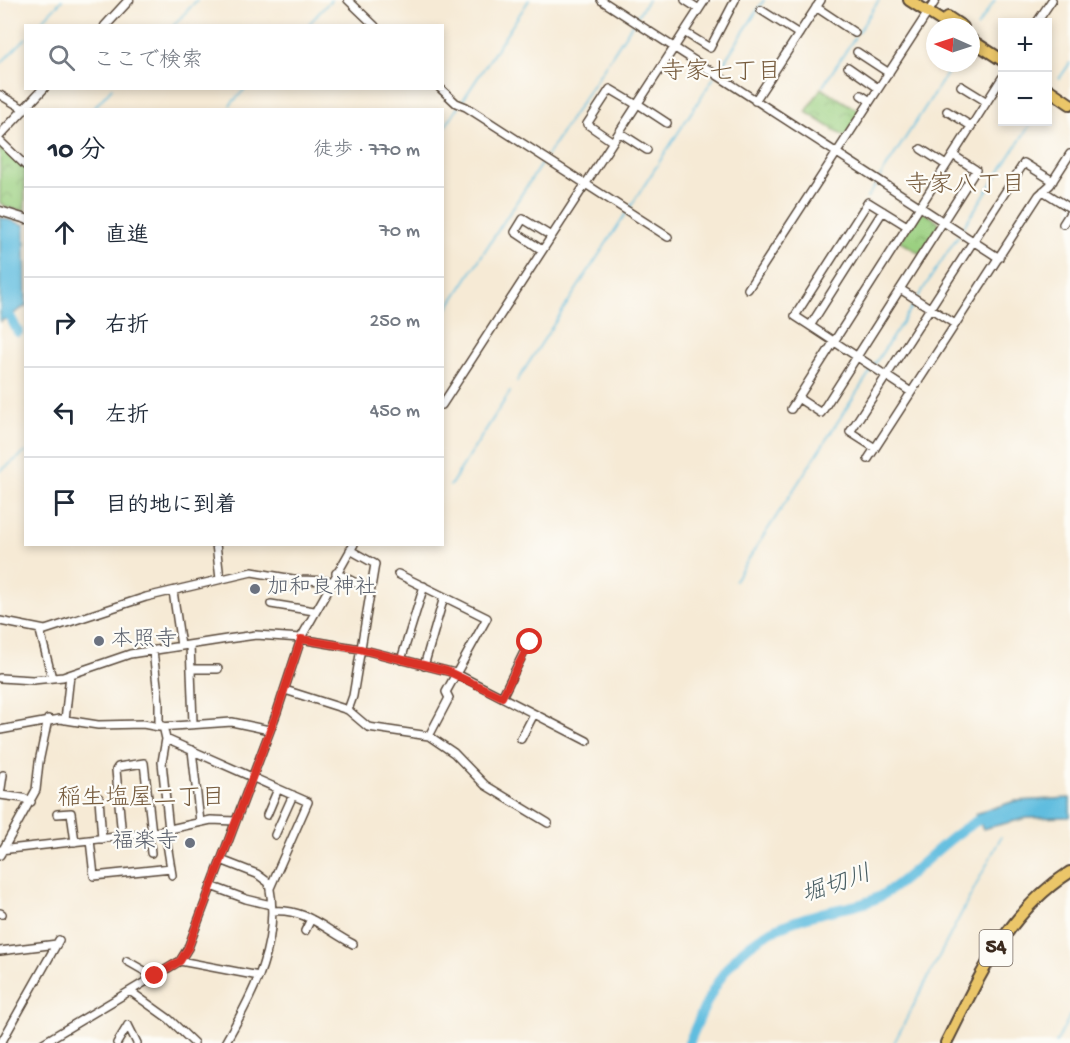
<!DOCTYPE html>
<html lang="ja">
<head>
<meta charset="utf-8">
<style>
	body { margin:0; font-family:"Gochi Hand","Klee One",sans-serif; background:#f6f6f7; color:#1f2937 }
	.controls { position:absolute; right:18px; top:18px; display:grid; overflow:hidden; border-radius:0px; box-shadow:0 3px 9px #0003 }
	.controls button { width:54px; height:54px; display:grid; place-items:center; padding:0; border:0; border-bottom:2px solid #e0e1e3; background:#fff; color:#1f2937; font:30px sans-serif }
	.compass { position:absolute; left:926px; top:18px; width:54px; height:54px; border-radius:50%; background:#fff; box-shadow:0 3px 9px #0003; rotate:273deg }
	.stop { position:absolute; width:18px; height:18px; margin:-14px; border:4px solid #d93025; border-radius:50%; background:#fff }
	.stop.end { background:#d93025; border-color:#fff; box-shadow:0 2px 6px #0008 }
	.list { margin:0; padding:0; list-style:none }
	h2 { display:flex; justify-content:space-between; align-items:center; height:78px; margin:0; padding:0 24px; font-size:26px }
	h2 small { font-size:20px; font-weight:400; color:#747a83 }
	.list li { display:grid; grid-template-columns:39px 1fr auto; gap:18px; align-items:center; box-sizing:border-box; height:90px; padding:0 24px; border-top:2px solid #e0e1e3 }
	.list b { display:block; font-size:22px; white-space:nowrap }
	.list em { font-size:20px; font-style:normal; color:#747a83 }
	.icon { flex:none; width:33px; height:33px; fill:none; stroke:currentColor; stroke-width:2; stroke-linecap:round; stroke-linejoin:round }
	.map { position:relative; flex:none; width:1070px; height:1043px; overflow:hidden }
	.search { position:absolute; background:#fff; box-shadow:0 3px 9px #0003; left:24px; top:24px; width:420px; height:66px; display:flex; align-items:center; gap:15px; box-sizing:border-box; padding:0 21px; border-radius:0px; color:#747a83; font-size:22px }
	.panel { position:absolute; background:#fff; box-shadow:0 3px 9px #0003; left:24px; top:108px; width:420px; height:438px; border-radius:0px }
	.map>svg:first-child { display:block }
</style>
</head>
<body>
<div class="map">
<svg width="1070" height="1043" viewBox="0 0 1070 1043">
	<defs>
		<pattern id="park-crowns" width="20" height="18" patternUnits="userSpaceOnUse" patternTransform="scale(1.5)"><rect width="20" height="18" fill="#9bd081"/><path d="M2 6a3 3 0 1 1 6 0M12 15a3 3 0 1 1 6 0" fill="none" stroke="#80a969"/></pattern>
	</defs>
	<rect width="100%" height="100%" fill="#fdfcf7"/>
	<filter id="ink" filterUnits="userSpaceOnUse"><feTurbulence type="fractalNoise" baseFrequency=".0167" numOctaves="2"/><feDisplacementMap in="SourceGraphic" scale="12" xChannelSelector="R" yChannelSelector="G"/><feConvolveMatrix kernelMatrix="1 2 1 2 8 2 1 2 1" color-interpolation-filters="sRGB"/></filter>
	<filter id="wash" filterUnits="userSpaceOnUse"><feTurbulence type="fractalNoise" baseFrequency=".008" numOctaves="4" result="noise"/><feDisplacementMap in="SourceGraphic" scale="24" xChannelSelector="R" yChannelSelector="G"/><feGaussianBlur stdDeviation="1.35" result="paint"/><feColorMatrix in="noise" values="0 0 0 0 0 0 0 0 0 0 0 0 0 0 0 0 0 1.4 0 .05"/><feComposite in="paint" operator="in"/></filter>
	<g filter="url(#wash)">
		<rect width="100%" height="100%" fill="#f6ead5"/>
		<path fill="url(#park-crowns)" stroke="#6b7d50" stroke-width="1.5" d="M821 88 861 112 845 137 806 112Z
			M0 144 25 168V211L9 208 0 203Z
			M923 212 938 221 939 225 920 254 900 241 919 213Z"/>
		<path fill="#61bddf" stroke="#4e747e" stroke-width="1.5" d="M0 217 25 225 26 306 0 322Z
			M1070 798V817L1027 818 983 829 975 814 1015 801Z"/>
		<g fill="none" stroke-linecap="round" stroke-linejoin="round">
			<path stroke="#61bddf" stroke-width="1.5" d="M635 19 648 0
				M37 26 62 0
				M173 26 197 0
				M307 26 331 0
				M977 27 995 0
				M858 33 879 0
				M0 64 26 38
				M717 73 764 0
				M1059 79 1070 63
				M823 86 855 37
				M461 103 529 0
				M230 105 246 88
				M92 110 112 88
				M442 131 458 107
				M547 155 633 23
				M880 177 954 63
				M867 198 878 181
				M629 209 714 77
				M962 229 1032 122
				M918 297 958 236
				M442 317 543 161
				M874 365 916 301
				M517 381 626 213
				M0 471 26 452
				M450 486 510 392
				M735 580 872 369
				M894 1043 1001 837
				M1056 1043 1070 1016"/>
			<path stroke="#61bddf" stroke-width="10" d="M10 316 18 332
				M689 1043C719 970 738 935 818 914 839 908 866 906 884 894 922 869 947 834 990 814"/>
		</g>
	</g>
	<g filter="url(#ink)">
		<g fill="none" stroke-linecap="round" stroke-linejoin="round">
			<defs>
				<path id="minor" d="M348 0 375 26
					M601 0 999 258
					M685 0 699 9
					M816 7 855 33
					M761 10 799 34
					M1037 22 1052 0
					M684 32 710 48 735 0
					M857 52 889 73
					M848 67 878 88
					M961 86 987 102
					M440 88 456 103 466 107 668 237
					M0 95 24 109
					M861 95 870 101
					M755 101 821 0
					M638 104 667 123
					M947 111 971 126
					M619 132 647 150
					M0 141 26 166
					M613 142 587 124 610 89 637 105
					M921 149 946 165
					M1043 191 1070 208
					M1063 224 1070 213
					M907 226 868 202 795 316 911 392
					M542 250 515 232 523 219 551 236
					M748 289 936 0
					M900 289 955 324
					M810 326 883 211
					M798 398 821 413 976 170 953 155
					M442 405 705 0
					M791 409 1002 78
					M875 448 850 432 1024 163 1053 181
					M868 459 1039 195 1050 185 1070 154
					M216 544 220 579
					M336 573 370 590
					M398 574 487 618 446 692 449 698 429 736
					M173 591 181 646
					M271 604 314 611
					M0 621 45 630 146 597 252 572 299 580 331 581
					M40 631 52 678
					M301 639 360 649 455 673 587 741
					M190 645 193 723
					M153 651 159 702V727
					M401 660 424 586
					M424 666 444 597
					M192 669H218
					M0 678 33 680 63 677 130 654 227 639 256 635 301 638
					M285 690 348 710 368 727 429 736 454 753 485 785 548 823
					M502 697 529 642
					M348 710 353 696 375 564 350 550
					M65 720 70 675
					M163 726 166 739 162 762 169 830
					M0 730 60 719 98 725 143 724 159 727 232 722 269 730
					M166 739 308 802 270 888
					M521 739 534 714
					M192 750 200 822
					M3 775 0 795 23 798 31 802
					M99 798 102 839
					M57 814 71 813 75 842
					M267 815 278 789
					M165 831 172 875
					M149 834 151 853
					M275 835 293 795
					M122 837 116 770 118 767 144 763 152 833
					M90 840 94 876 171 868
					M0 850 152 833 211 820 235 821
					M0 855 36 790 39 762 48 719
					M221 860 257 874 269 883C281 942 254 993 225 1043
					M211 886 246 899 271 905
					M272 911C306 908 324 929 353 944
					M0 913 2 914
					M305 931 311 919
					M0 951 57 944
					M127 961 155 977
					M180 961 259 976
					M130 991 169 1019 194 1043
					M128 1025 137 1043
					M1 1043 59 940
					M43 1043 170 967 180 961 188 948 277 712 302 636 354 544
					M117 1043 128 1025"/>
				<path id="tertiary" d="M105 26 129 0
					M0 135 44 88
					M0 211 26 219"/>
				<path id="primary" d="M946 1043C979 978 1006 913 1070 872"/>
				<path id="trunk" d="M909 0 951 27
					M948 17 963 27
					M971 40 1002 60
					M1048 89 1070 104"/>
			</defs>
			<use href="#minor" stroke="#574739" stroke-width="10"/>
			<use href="#tertiary" stroke="#574739" stroke-width="11"/>
			<use href="#primary" stroke="#574739" stroke-width="14"/>
			<use href="#trunk" stroke="#574739" stroke-width="14"/>
			<use href="#minor" stroke="#fff" stroke-width="7"/>
			<use href="#tertiary" stroke="#fff" stroke-width="8"/>
			<use href="#primary" stroke="#ebc669" stroke-width="10"/>
			<use href="#trunk" stroke="#ebc669" stroke-width="10"/>
		</g>
	</g>
	<g fill="none" stroke-linecap="round" stroke-linejoin="round" filter="url(#ink)">
		<path stroke="#d93025" stroke-width="8" d="M155 976 180 961 188 948 277 712 301 639 360 649 447 671 502 697 530 642"/>
	</g>
	<g fill="#6b7280" stroke="#fdfcf7" stroke-width="2">
		<circle cx="255" cy="589" r="6"/>
		<circle cx="99" cy="641" r="6"/>
		<circle cx="190" cy="843" r="6"/>
	</g>
	<g text-anchor="middle" dominant-baseline="central" stroke-width="4.5" stroke-linejoin="round" paint-order="stroke">
		<rect fill="#fdfcf7" stroke="#75695f" stroke-width="1.5" x="979.5" y="930" width="33" height="36" rx="4.5"/>
		<g font-size="21" font-weight="bold" fill="#3b2a1e">
			<text x="996" y="948">54</text>
		</g>
		<g font-size="22" fill="#5b616d" stroke="#fdfcf7" text-anchor="start">
			<text x="267" y="589">加和良神社</text>
			<text x="111" y="641">本照寺</text>
			<text x="178" y="843" text-anchor="end">福楽寺</text>
		</g>
		<g font-size="24" fill="#775c3e" stroke="#fdfcf7">
			<text x="721" y="73">寺家七丁目</text>
			<text x="965" y="186">寺家八丁目</text>
			<text x="141" y="799">稲生塩屋二丁目</text>
		</g>
		<g font-size="24" font-style="italic" fill="#485d62" stroke="#fdfcf7">
			<text transform="translate(837 886) rotate(-19)">堀切川</text>
		</g>
	</g>
</svg>
<div class="controls">
<button>+</button>
<button>−</button>
</div>
<svg class="compass" viewBox="-18 -18 36 36"><path d="M0-13l5 13h-10z" fill="#e53935"/><path d="M0 13l5-13h-10z" fill="#747a83"/></svg>
<div class="stop" style="left:530px;top:642px"></div>
<div class="stop end" style="left:155px;top:976px"></div>
<div class="search"><svg class="icon" aria-label="search" viewBox="0 0 24 24"><circle cx="10" cy="10" r="6"/><path d="M15 15l6 6"/></svg>ここで検索</div>
<section class="panel">
<h2>10 分<small>徒歩 · 770 m</small></h2>
<ul class="list">
<li><svg class="icon" aria-label="ahead" viewBox="0 0 24 24"><path d="M12 20V5M6 11l6-6 6 6"/></svg><div><b>直進</b></div><em>70 m</em></li>
<li><svg class="icon" aria-label="right" viewBox="0 0 24 24"><path d="M7 20v-9h11M14 6l5 5-5 5"/></svg><div><b>右折</b></div><em>250 m</em></li>
<li><svg class="icon" aria-label="left" viewBox="0 0 24 24"><path d="M17 20v-9H6M10 6l-5 5 5 5"/></svg><div><b>左折</b></div><em>450 m</em></li>
<li><svg class="icon" aria-label="arrive" viewBox="0 0 24 24"><path d="M6 21V4h12l-3 4 3 4H6"/></svg><div><b>目的地に到着</b></div></li>
</ul>
</section>
</div>
</body>
</html>
